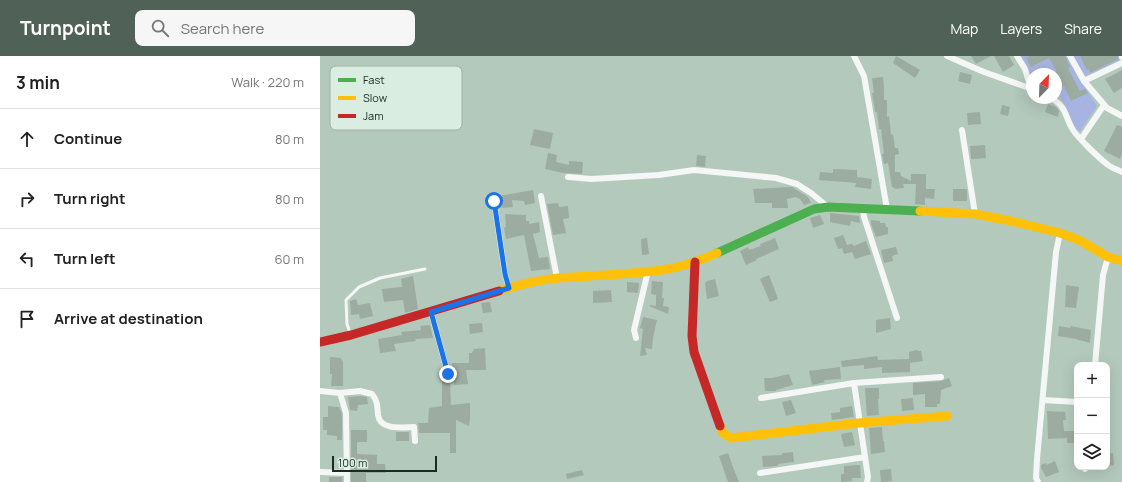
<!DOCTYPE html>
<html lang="en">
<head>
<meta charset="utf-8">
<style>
	body { margin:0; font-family:Manrope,sans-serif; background:#f6f6f6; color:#222 }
	.controls { position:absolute; right:12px; bottom:12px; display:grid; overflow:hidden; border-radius:8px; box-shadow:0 4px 16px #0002 }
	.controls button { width:36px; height:36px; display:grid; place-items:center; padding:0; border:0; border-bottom:1px solid #e0e0e0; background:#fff; color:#222; font:20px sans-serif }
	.compass { position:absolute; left:706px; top:12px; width:36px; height:36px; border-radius:50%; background:#fff; box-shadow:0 4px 16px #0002; rotate:23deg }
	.scale { position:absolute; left:12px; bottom:10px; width:105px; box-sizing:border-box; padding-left:4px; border:2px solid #1b2a22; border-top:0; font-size:11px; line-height:14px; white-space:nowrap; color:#1b2a22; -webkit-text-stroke:3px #d9ede1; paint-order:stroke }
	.stop { position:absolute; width:12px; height:12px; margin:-9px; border:3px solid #1a73e8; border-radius:50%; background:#fff }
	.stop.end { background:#1a73e8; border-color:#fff; box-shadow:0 1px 4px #0008 }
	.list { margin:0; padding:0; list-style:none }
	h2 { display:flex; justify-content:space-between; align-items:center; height:52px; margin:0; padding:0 16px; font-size:17px }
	h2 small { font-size:13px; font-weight:400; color:#767676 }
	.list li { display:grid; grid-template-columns:26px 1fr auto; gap:12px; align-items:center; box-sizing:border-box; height:60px; padding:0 16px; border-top:1px solid #e0e0e0 }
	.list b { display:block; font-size:15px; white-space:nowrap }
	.list em { font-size:13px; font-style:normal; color:#767676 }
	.icon { flex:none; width:22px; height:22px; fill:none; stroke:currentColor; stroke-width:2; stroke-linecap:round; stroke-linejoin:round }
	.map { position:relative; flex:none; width:802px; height:426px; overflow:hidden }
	header { display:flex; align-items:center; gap:24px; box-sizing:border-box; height:56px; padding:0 20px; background:#506258; color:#fff }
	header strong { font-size:19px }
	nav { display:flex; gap:22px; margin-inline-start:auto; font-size:14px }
	.search { width:280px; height:36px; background:#f6f6f6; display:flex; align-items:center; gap:10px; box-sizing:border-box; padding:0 14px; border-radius:8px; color:#767676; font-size:15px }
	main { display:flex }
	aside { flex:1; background:#fff }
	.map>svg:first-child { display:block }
</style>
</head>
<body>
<header>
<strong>Turnpoint</strong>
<div class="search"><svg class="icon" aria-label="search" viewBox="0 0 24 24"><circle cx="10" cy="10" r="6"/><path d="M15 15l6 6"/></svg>Search here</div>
<nav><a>Map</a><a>Layers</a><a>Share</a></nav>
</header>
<main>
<aside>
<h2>3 min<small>Walk · 220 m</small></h2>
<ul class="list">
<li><svg class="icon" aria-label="ahead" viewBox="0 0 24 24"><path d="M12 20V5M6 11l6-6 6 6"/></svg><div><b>Continue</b></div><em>80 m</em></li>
<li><svg class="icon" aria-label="right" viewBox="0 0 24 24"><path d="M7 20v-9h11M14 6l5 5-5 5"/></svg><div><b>Turn right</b></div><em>80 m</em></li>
<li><svg class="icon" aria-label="left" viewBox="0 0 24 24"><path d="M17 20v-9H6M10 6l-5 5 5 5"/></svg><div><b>Turn left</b></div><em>60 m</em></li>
<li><svg class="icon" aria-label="arrive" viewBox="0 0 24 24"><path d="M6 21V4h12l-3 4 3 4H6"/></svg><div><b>Arrive at destination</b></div></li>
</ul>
</aside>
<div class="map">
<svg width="802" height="426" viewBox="0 0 802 426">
	<rect width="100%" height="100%" fill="#b3c9bc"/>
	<path fill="#a7b4e1" d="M700 0H746L760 24 777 50 760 75 756 74 746 51 739 40 736 39V18H712V27Z
		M753 0H798L800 4 765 20Z"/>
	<path fill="#9daca0" d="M576 0 600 14 595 22 573 7Z
		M651 0H671L656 8Z
		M674 0H689L694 9 683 16Z
		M710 0H745L750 11 748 12 760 35 765 33 768 37 751 45 744 30 743 31 741 28 736 31V14L729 2 711 11 706 2Z
		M760 0H798V3L770 17 769 13 767 14Z
		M802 14V32L794 37 785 23Z
		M640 16 652 19 650 28 638 25Z
		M563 21 564 31V44H567V61L569 60 571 79 573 78 575 92H578L579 98 575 99V116H580L581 120 591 125V118H606V133H615L614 143 605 142V149L595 148 596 128H583L584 132 576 133 572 131 568 107 564 108 562 98H564L561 73H559L557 56H555L552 37H554L552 22Z
		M728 48 736 51 739 55 738 61 725 56Z
		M682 49 690 51 688 60 680 58Z
		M660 56 661 68 648 69 647 57Z
		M797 69 802 71V98L800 103 784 95Z
		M214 73 233 77 230 93 210 89Z
		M665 89 666 102 651 103 650 90Z
		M228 97 237 99 236 106 249 109V105L263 106 262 118 243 117 225 113Z
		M377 99 386 100 385 111 376 110Z
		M513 113 537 114V121L552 123 551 133 535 131 536 127 499 124 500 116 513 117Z
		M472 131 488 141 491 147 484 149 480 143 475 141 467 143 468 152H452V147H435L433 133Z
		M633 133H647V145H633Z
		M213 134 215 147 205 149 204 145 192 144 193 151 182 152 179 140Z
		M238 147 239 151 248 150 249 162 243 163 246 177 233 179 227 148Z
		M510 157 539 160 540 167 531 165 530 170 510 166Z
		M185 158 206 159V165H209V168L219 166 220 176 213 178 219 202 228 201 230 213 211 215 204 179 186 183 184 172 186 171Z
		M500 159 504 168 493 172 490 162Z
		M551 164 560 165V167H565L566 171H568V178L556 181 551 168Z
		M523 179 527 189 532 188 534 190 546 185 551 198 535 203 532 196 524 198 522 192 518 193 514 182Z
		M327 182 329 198 322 199 321 183Z
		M455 182 459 193 436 203 437 204 426 209 420 195 428 191 429 194 441 190 440 188Z
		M576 191 578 198 572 200 573 205 564 207 561 194Z
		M449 219 458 243 450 246 440 223Z
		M93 220 98 253 85 257 83 244 64 246 62 233 82 231 81 223Z
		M395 223 399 240 387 243 385 227 387 225Z
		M332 225 343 226 342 242H344L343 250 349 251 348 258 329 250 330 249 336 250V239L331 238Z
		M307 226 319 227 318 237 307 236Z
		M746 229 759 231 756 252 745 251Z
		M291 234 292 246 273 247V235Z
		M36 243 38 249 50 247 53 260 40 263 39 258 31 259 30 245Z
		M170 246 172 256 163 257 161 247Z
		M323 261 337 264 333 282 332 293 325 292 327 299 320 300 323 273 320 272Z
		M570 262 571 273 556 277V264Z
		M162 267 163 276 150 278 149 268Z
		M110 269 113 282 95 283 96 285 74 288 76 295 60 297 58 283 82 279 81 276 101 274 100 270Z
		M739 270 750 272 751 270 771 274 770 287 756 283 738 280Z
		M165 292 166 314H146L148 328 134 329 132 307H149V297H152L154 293Z
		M597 294 598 295H601L603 305 590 307V316L562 317V311L544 313V309L522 311 521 305 557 300 558 304 589 303V296Z
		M10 301 21 302 23 306V330H11L12 318H10Z
		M520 311 521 323 504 324 505 326 492 329 489 315Z
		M469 318 473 329 456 334V335H445L444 322H452Z
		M629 322 632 330 621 334 620 348H617V351H605V338L593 339V327L621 325Z
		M122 325H130L131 349 150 347V363L149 370 136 364V397H130V377H99L98 367H108L109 352 122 350Z
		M545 332H559V343H558L559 359 547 360Z
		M40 340 47 341 48 348 38 349 37 355 30 354 28 341Z
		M593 342 594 354 582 355 581 343Z
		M471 344 476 357 466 360 462 346Z
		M8 350 19 351 22 358V384H17V380L7 379V374H3V361H8Z
		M532 350 534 361 512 364 511 357 520 356V352Z
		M727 355 745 356 746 364H743L744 375H757V387H747V382L728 383Z
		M562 371 563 385H564L565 396 551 398 549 372Z
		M31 374H47V386H37V398L57 399V408H65L66 417H46V426H31Z
		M76 376H89V385H76Z
		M532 376 535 389 524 391 521 378Z
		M473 396 474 406 458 408V410L443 411 442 400 462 399V397Z
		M408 397 413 411 419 426H408L399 400Z
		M793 397 794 409 787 410V398Z
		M735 405 739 416 726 421 721 412V409L726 407 727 409Z
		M540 409 541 422H532V425L521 426V418H524V410Z
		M571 413 572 425 561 426 560 414Z
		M262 414 264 419 247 423 246 418Z
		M9 421H22V426H9Z"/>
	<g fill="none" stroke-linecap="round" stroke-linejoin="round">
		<path stroke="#f4f7f5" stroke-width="3" d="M30 277 27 268 26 244 39 231 60 222 105 213"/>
		<path stroke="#f4f7f5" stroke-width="6" d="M534 0 544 20 567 153
			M627 0 664 16 712 33
			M697 0 705 13 711 33
			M750 0 764 25 787 52 802 60
			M802 0V1
			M764 25 802 7
			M731 42C748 52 744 60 753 74 759 83 779 102 788 109 792 112 798 114 802 116
			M642 74 655 158
			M761 83 784 49
			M248 121 271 123 339 119 374 114 456 122 477 128 491 137 508 151
			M221 140 237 222
			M174 145 185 218 189 232
			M543 152 544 161 577 262
			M111 256 128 318
			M316 282 314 274 328 215
			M775 309 783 219 788 201
			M534 327 548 421 547 426
			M0 335 20 337 26 357 27 426
			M20 337 40 335 52 338C58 346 57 349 58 359 60 375 83 371 94 371L95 385
			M441 342 534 327 621 321
			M723 344 757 346
			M765 413 766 411
			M0 416 27 417
			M440 417 545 401
			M718 426 716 422 717 403 736 196 740 177"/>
		<path stroke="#4caf50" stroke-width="9" d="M397 197 494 153 508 151 600 155"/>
		<path stroke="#ffc107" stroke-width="9" d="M600 155 655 158 691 165 740 177 759 184 788 201 802 205
			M179 235C198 229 218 224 238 222 275 219 311 219 348 213 365 210 381 204 397 197
			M400 370 403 377 411 382 539 367 627 360"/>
		<path stroke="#c62828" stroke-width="9" d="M375 206 372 280 374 296 400 370
			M0 286 31 279 179 235"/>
	</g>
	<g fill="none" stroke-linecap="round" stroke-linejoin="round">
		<path stroke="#1a73e8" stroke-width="5" d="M128 318 111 256 189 232 185 218 174 145"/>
	</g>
	<rect x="10" y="10" width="132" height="64" rx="6" fill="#d9ede1" stroke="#a0b2a8" stroke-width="1"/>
	<rect x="18" y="22" width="18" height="4" fill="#4caf50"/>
	<rect x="18" y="40" width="18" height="4" fill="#ffc107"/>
	<rect x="18" y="58" width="18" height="4" fill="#c62828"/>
	<g font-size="11" fill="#1b2a22">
		<text x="43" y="28">Fast</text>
		<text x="43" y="46">Slow</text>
		<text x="43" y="64">Jam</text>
	</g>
</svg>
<div class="controls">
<button>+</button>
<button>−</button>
<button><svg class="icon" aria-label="layers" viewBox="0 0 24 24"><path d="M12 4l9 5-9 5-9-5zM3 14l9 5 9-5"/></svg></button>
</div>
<svg class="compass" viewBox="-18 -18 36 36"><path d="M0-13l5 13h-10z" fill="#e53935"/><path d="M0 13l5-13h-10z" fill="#767676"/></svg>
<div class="scale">100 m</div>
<div class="stop" style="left:174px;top:145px"></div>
<div class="stop end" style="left:128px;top:318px"></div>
</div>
</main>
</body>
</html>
